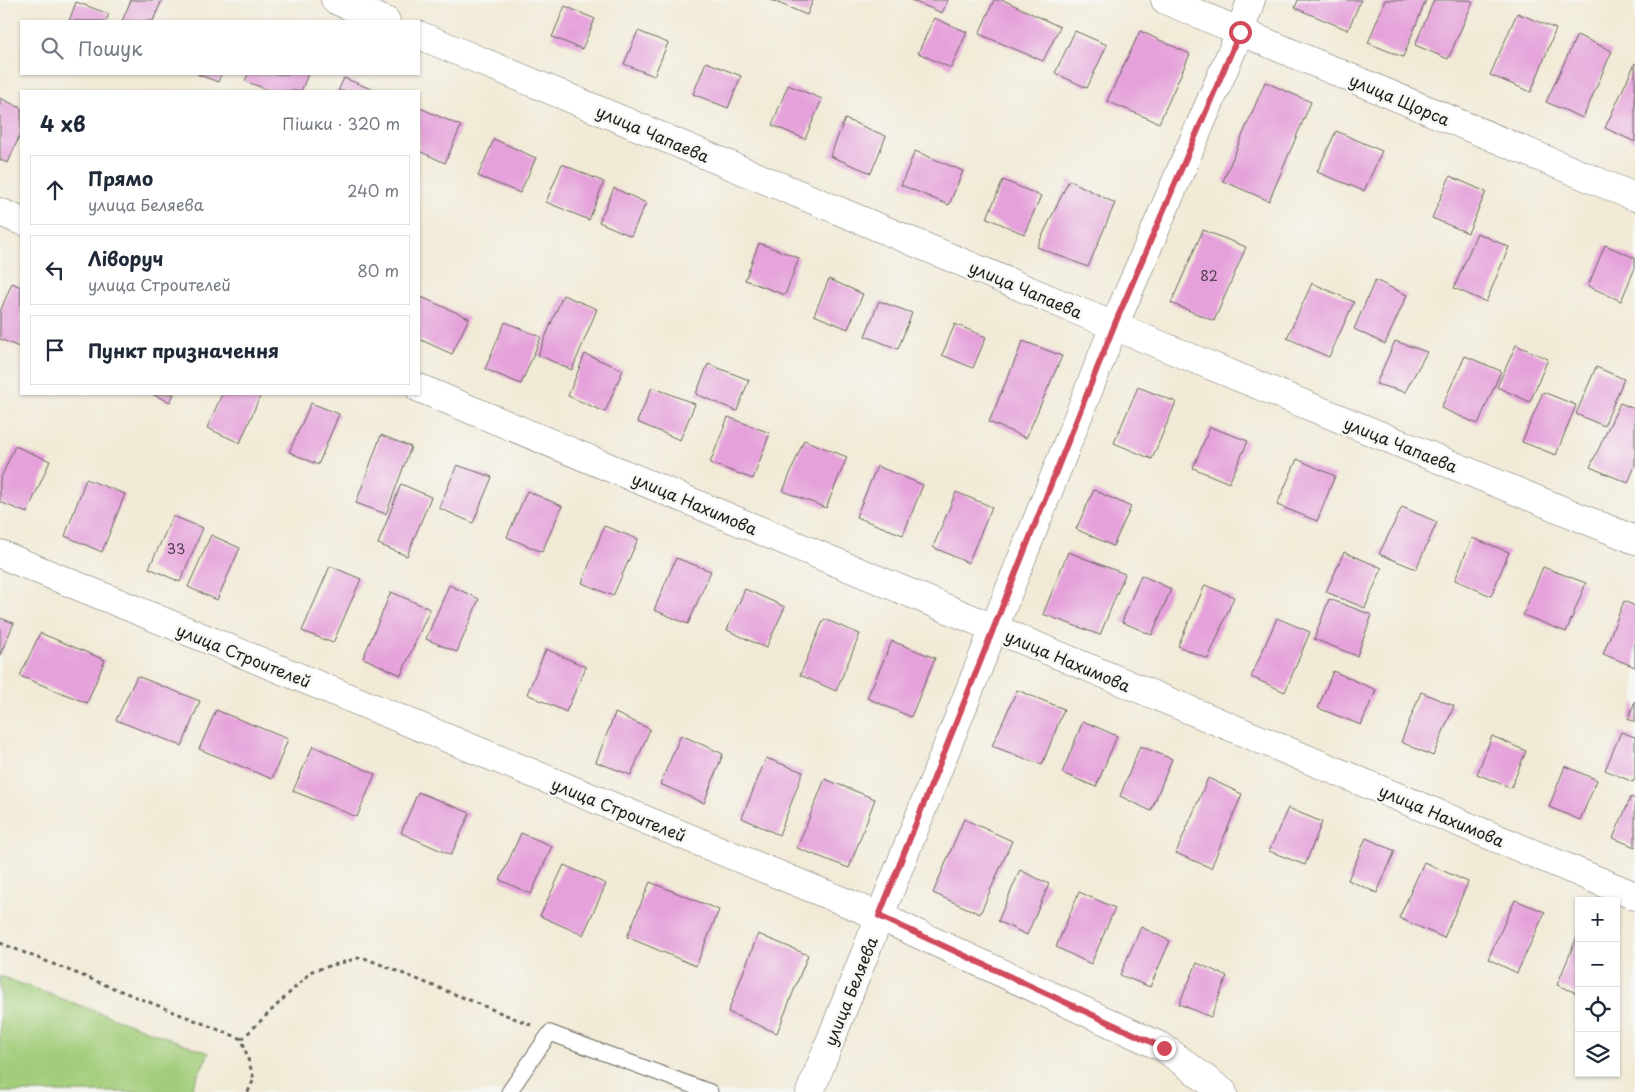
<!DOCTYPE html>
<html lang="uk">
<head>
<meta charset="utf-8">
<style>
	body { margin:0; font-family:"Playpen Sans",sans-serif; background:#f6f6f7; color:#1f2937 }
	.controls { position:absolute; right:15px; bottom:15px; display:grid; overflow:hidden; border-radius:0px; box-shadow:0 1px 4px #0004 }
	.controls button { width:45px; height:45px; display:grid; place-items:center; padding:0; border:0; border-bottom:1px solid #e0e1e3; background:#fff; color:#1f2937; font:25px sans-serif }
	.stop { position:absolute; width:15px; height:15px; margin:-11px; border:4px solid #d1495b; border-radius:50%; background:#fff }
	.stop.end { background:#d1495b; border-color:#fff; box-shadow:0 1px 5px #0008 }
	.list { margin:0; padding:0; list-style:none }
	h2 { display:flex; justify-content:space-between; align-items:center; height:65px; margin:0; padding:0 20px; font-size:21px }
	h2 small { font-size:16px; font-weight:400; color:#747a83 }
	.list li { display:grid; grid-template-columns:32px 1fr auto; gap:15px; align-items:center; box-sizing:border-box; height:70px; margin:0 10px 10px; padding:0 10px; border:1px solid #e0e1e3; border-radius:0px }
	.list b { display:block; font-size:19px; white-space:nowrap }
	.list p { margin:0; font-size:16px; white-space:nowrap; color:#747a83 }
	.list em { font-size:16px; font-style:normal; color:#747a83 }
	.icon { flex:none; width:28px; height:28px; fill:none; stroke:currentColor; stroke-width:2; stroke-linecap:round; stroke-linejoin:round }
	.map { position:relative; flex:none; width:1635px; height:1092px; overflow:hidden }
	.search { position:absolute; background:#fff; box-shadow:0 1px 4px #0004; left:20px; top:20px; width:400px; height:55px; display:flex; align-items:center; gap:12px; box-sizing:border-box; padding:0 18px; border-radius:0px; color:#747a83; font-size:19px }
	.panel { position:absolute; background:#fff; box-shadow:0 1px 4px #0004; left:20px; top:90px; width:400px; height:305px; border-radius:0px }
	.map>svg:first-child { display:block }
</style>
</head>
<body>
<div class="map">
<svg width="1635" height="1092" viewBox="0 0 1635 1092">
	<rect width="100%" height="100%" fill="#f6f6f2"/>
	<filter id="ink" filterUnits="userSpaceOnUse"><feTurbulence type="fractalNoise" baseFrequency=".02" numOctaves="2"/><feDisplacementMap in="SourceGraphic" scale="10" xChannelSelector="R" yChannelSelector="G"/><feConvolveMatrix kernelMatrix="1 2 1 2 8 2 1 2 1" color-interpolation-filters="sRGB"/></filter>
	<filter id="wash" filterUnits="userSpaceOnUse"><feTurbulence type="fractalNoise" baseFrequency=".0096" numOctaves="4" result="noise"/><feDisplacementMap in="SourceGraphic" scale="20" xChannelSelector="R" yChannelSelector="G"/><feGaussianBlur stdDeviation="1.12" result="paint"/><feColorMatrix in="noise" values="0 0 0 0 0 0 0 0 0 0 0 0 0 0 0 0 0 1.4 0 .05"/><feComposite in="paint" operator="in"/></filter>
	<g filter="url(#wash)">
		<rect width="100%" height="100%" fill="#f1ead6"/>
		<path fill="#a3cd7a" stroke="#60744b" d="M0 976 209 1053 190 1092H0Z"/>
		<g id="blocks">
			<path fill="#e5a2da" d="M131 0H162L153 21H122Z
				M771 0H813L807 15Z
				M911 0H948L942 13Z
				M994 0H1003L1060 27 1043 61 979 34Z
				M1298 0H1361L1348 30 1295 8Z
				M1385 0H1426L1403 57 1368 43Z
				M1434 0H1469L1473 2 1448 59 1415 45Z
				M76 2 109 14 106 21H69Z
				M565 6 595 19 582 49 552 37Z
				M1517 13 1556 29 1531 92 1490 75Z
				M934 18 967 32 951 68 918 53Z
				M638 31 668 43 654 76 624 64Z
				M1075 31 1107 45 1087 88 1055 73Z
				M1140 31 1190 54 1159 123 1107 101Z
				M1577 35 1612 51 1583 118 1546 102Z
				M706 62 741 76 728 108 693 94Z
				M1635 63V142L1605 128Z
				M197 74H221L218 82Z
				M248 74H308L301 91H271L245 81Z
				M344 78 376 91H338Z
				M1265 82 1311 102 1269 201 1223 181Z
				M788 85 822 99 805 139 772 125Z
				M0 98 21 108V132L8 163 0 160Z
				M420 108 461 126 445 163 419 151Z
				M845 119 886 136 871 173 830 156Z
				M1336 131 1382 151 1364 191 1317 172Z
				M494 139 536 158 520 193 478 176Z
				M915 151 963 171 949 205 901 185Z
				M562 164 604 182 589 220 546 202Z
				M1450 176 1486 192 1468 233 1432 218Z
				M1003 180 1041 196 1024 234 987 218Z
				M1069 180 1115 203 1088 267 1037 247Z
				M614 188 646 203 631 236 599 222Z
				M1203 230 1246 247 1214 321 1171 303Z
				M1477 233 1509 247 1486 302 1454 288Z
				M759 243 799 258 785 295 745 280Z
				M1605 245 1635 258V268L1621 301 1588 286Z
				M829 279 863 294 848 329 814 315Z
				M1375 280 1407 295 1385 344 1354 329Z
				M12 283 21 287V341L19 347 0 339V312Z
				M1312 283 1354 302 1329 357 1287 338Z
				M563 295 597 309 572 370 538 355Z
				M419 296 469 318 452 354 419 339Z
				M879 301 912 313 898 349 865 336Z
				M505 322 541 337 521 384 485 369Z
				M955 324 986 337 973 368 942 355Z
				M1023 341 1062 356 1026 438 989 422Z
				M1395 341 1427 352 1405 392 1376 384Z
				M1516 345 1548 359 1530 402 1497 387Z
				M585 354 623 370 605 412 568 396Z
				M1465 356 1501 371 1478 424 1441 408Z
				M708 364 749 380 737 411 696 394Z
				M1596 367 1624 379 1604 426 1576 414Z
				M652 387 695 404 680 440 637 422Z
				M1138 387 1176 402 1152 459 1114 443Z
				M1543 392 1576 405 1556 455 1522 442Z
				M152 394H174L170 402Z
				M222 394H261L240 443 207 428Z
				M311 403 339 414 318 465 289 452Z
				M1620 403 1635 409V466L1628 483 1590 467Z
				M728 417 770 433 753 479 710 463Z
				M1210 427 1248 441 1229 483 1193 468Z
				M381 435 411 447 386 514 356 503Z
				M804 440 847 457 826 508 783 491Z
				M15 446 50 461 27 513 0 502V480Z
				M1297 459 1335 476 1317 521 1277 505Z
				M457 465 492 477 473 523 439 508Z
				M877 466 923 485 903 535 856 517Z
				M86 479 125 494 102 552 65 536Z
				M401 484 431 497 407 556 378 544Z
				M1094 490 1131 507 1113 546 1076 529Z
				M527 491 562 506 542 552 507 537Z
				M956 492 992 507 968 563 933 547Z
				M1402 507 1437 522 1416 569 1379 554Z
				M173 516 203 528 180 582 149 568Z
				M604 526 638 539 613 596 582 583Z
				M211 535 240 548 217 600 188 587Z
				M1472 538 1509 552 1491 596 1455 580Z
				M1068 552 1125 574 1100 635 1043 614Z
				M1344 552 1382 568 1365 608 1326 592Z
				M676 558 711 571 688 624 654 610Z
				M330 566 361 579 333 643 302 631Z
				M1543 567 1586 583 1566 632 1523 615Z
				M1141 575 1171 589 1152 635 1122 622Z
				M449 585 479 599 457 652 426 639Z
				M1205 585 1234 597 1208 659 1178 646Z
				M745 589 785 607 766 648 727 630Z
				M391 592 430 609 401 675 363 658Z
				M1329 599 1372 615 1357 656 1314 639Z
				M1624 601 1635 606V667L1603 654Z
				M0 618 14 623 0 655Z
				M1277 618 1310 632 1285 692 1251 677Z
				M824 619 860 634 836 691 800 675Z
				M40 633 105 660 87 703 20 676Z
				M892 641 935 658 911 717 867 698Z
				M546 649 586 667 566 712 527 694Z
				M1333 671 1376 690 1361 725 1318 708Z
				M137 676 200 701 182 746 116 720Z
				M1017 690 1064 709 1042 765 992 746Z
				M1421 692 1454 706 1433 756 1401 742Z
				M1635 701V722L1628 719Z
				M216 710 288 739 272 779 199 749Z
				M615 713 650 729 631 775 596 762Z
				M1083 721 1117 736 1096 787 1062 773Z
				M1621 732 1635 737V778L1633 782 1605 770Z
				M681 735 723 754 704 803 660 784Z
				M1492 736 1526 751 1511 788 1477 774Z
				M313 746 375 774 357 817 293 791Z
				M1140 746 1172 759 1151 811 1120 796Z
				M766 758 803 772 779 835 742 818Z
				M1565 766 1597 780 1580 820 1549 807Z
				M1208 778 1242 794 1211 868 1176 853Z
				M825 779 875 799 849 868 797 848Z
				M418 792 470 813 451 855 401 833Z
				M1631 797 1635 799V847L1613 838Z
				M1288 808 1322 822 1305 865 1269 851Z
				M964 819 1012 841 980 914 933 893Z
				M521 833 552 846 531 894 500 880Z
				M1366 838 1395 851 1377 893 1348 880Z
				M1424 862 1468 882 1444 938 1399 918Z
				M564 865 606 884 583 935 540 916Z
				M1020 870 1049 884 1027 935 998 921Z
				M650 882 719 910 696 966 627 937Z
				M1079 892 1115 908 1091 964 1056 947Z
				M1515 900 1545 912 1517 973 1488 959Z
				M1141 927 1170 941 1150 987 1120 975Z
				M1579 932V994L1557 985Z
				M758 934 808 955 777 1033 728 1012Z
				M1197 963 1227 976 1211 1017 1179 1004Z"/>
		</g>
	</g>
	<g filter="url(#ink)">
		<use href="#blocks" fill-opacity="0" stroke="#67645d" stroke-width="1"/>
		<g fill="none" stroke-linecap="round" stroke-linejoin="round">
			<defs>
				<path id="service" d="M509 1092 550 1033 710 1092"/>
				<path id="minor" d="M335 0 386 21
					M1165 0 1635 197
					M419 35 1114 326 1635 540
					M0 212 21 221
					M419 388 1635 896
					M0 554 879 916 1164 1048 1223 1092"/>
				<path id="secondary" d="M810 1092 1114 326 1240 32 1251 0"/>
			</defs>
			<use href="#service" stroke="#67645d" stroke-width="17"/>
			<use href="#minor" stroke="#67645d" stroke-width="29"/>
			<use href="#secondary" stroke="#67645d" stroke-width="29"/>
			<path stroke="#67645d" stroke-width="3" stroke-dasharray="4 4" stroke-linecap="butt" d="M0 943 242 1039
				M248 1092 254 1079 242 1039 312 971 362 957 531 1025"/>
			<use href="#service" stroke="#fff" stroke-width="15"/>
			<use href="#minor" stroke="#fff" stroke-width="28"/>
			<use href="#secondary" stroke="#fff" stroke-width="28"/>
		</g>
	</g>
	<g fill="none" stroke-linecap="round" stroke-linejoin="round" filter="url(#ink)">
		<path stroke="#d1495b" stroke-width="6" d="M1164 1048 879 916 1114 326 1240 32"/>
	</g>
	<g text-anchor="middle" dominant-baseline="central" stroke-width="5" stroke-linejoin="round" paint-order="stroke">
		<g font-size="14" fill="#4e3e4c">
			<text x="1209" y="275">82</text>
			<text x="176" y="548">33</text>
		</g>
		<g font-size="16" fill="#1c1c1c" stroke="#f6f6f2">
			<text transform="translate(1400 99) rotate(23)">улица Щорса</text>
			<text transform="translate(653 133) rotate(23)">улица Чапаева</text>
			<text transform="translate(1026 289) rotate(23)">улица Чапаева</text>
			<text transform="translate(1401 444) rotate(22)">улица Чапаева</text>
			<text transform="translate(695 503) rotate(23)">улица Нахимова</text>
			<text transform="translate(244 655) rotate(22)">улица Строителей</text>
			<text transform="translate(1068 660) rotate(23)">улица Нахимова</text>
			<text transform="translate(619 809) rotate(22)">улица Строителей</text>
			<text transform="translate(1442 815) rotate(23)">улица Нахимова</text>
			<text transform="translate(850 991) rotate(-68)">улица Беляева</text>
		</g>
	</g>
</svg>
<div class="controls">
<button>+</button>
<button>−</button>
<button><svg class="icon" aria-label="locate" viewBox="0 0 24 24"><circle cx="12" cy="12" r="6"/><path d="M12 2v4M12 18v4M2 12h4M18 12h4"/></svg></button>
<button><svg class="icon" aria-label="layers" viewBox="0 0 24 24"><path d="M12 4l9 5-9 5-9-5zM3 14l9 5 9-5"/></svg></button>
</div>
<div class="stop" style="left:1240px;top:32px"></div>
<div class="stop end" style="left:1164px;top:1048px"></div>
<div class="search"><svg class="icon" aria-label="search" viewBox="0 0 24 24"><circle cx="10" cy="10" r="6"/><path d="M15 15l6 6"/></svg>Пошук</div>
<section class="panel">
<h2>4 хв<small>Пішки · 320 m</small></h2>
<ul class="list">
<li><svg class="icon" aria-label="ahead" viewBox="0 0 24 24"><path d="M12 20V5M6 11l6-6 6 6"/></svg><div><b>Прямо</b><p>улица Беляева</p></div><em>240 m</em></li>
<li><svg class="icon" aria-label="left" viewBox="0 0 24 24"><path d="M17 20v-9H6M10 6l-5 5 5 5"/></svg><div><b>Ліворуч</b><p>улица Строителей</p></div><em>80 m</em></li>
<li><svg class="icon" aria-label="arrive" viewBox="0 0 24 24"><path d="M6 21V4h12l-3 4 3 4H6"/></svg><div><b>Пункт призначення</b></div></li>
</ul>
</section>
</div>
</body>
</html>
